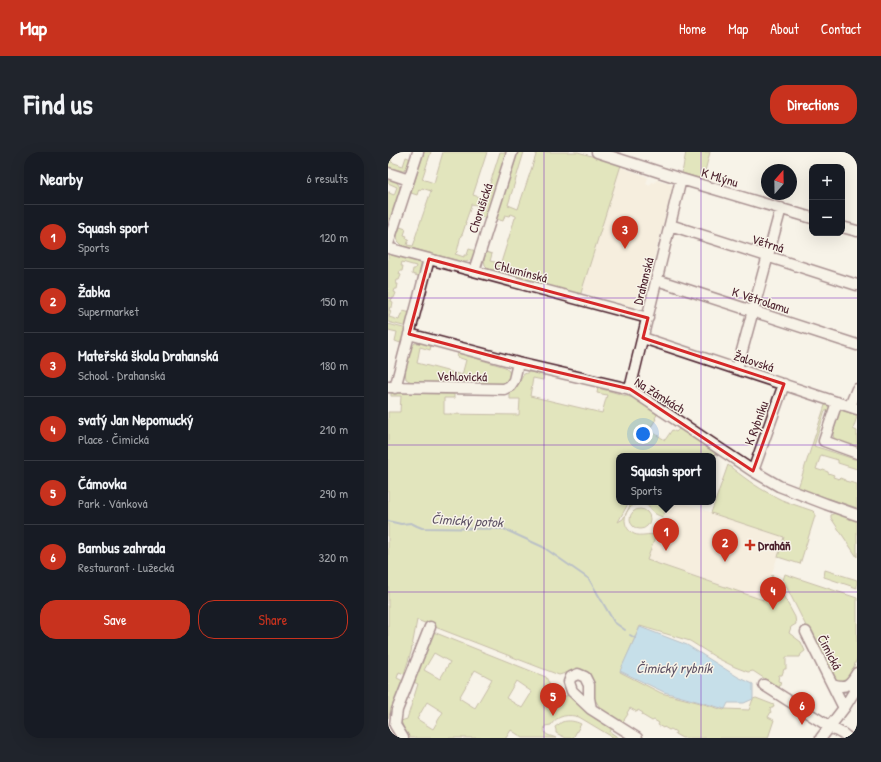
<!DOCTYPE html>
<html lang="en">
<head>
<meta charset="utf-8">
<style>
	body { margin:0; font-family:"Patrick Hand",sans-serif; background:#20242c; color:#f1f3f6 }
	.controls { position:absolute; right:12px; top:12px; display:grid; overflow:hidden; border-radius:8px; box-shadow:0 4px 16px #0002 }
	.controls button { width:36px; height:36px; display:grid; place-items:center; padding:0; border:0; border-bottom:1px solid #363941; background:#171b24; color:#f1f3f6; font:20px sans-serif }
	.compass { position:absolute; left:373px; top:12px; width:36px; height:36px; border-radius:50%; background:#171b24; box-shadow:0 4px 16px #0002; rotate:20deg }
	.you { position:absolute; left:255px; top:282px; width:14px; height:14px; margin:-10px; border:3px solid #fff; border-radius:50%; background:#1a73e8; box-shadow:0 0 0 6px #1a73e833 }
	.badge { display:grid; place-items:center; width:26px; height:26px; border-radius:50%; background:#c8321e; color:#fff; font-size:13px; font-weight:700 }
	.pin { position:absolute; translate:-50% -33px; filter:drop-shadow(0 1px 2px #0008) }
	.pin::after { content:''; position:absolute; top:21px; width:14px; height:12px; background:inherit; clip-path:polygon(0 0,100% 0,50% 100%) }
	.popup { position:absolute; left:228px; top:301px; width:100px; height:52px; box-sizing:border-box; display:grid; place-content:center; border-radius:8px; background:#171b24; filter:drop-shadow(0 1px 3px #0005); font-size:13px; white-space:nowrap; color:#9ea1a6 }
	.popup b { font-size:15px; color:#f1f3f6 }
	.popup::after { content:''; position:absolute; left:50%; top:100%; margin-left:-8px; border:8px solid transparent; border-top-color:#171b24 }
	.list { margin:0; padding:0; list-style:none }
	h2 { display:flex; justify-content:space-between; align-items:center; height:52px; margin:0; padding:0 16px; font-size:17px }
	h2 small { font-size:13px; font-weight:400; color:#9ea1a6 }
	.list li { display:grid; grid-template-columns:26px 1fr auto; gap:12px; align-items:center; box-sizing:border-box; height:64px; padding:0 16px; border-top:1px solid #363941 }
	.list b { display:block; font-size:15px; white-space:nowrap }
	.list p { margin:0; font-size:13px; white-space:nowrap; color:#9ea1a6 }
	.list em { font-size:13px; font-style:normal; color:#9ea1a6 }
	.actions { display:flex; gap:8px; padding:12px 16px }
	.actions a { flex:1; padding:9px 0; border:1px solid #c8321e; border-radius:16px; text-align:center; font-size:14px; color:#c8321e }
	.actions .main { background:#c8321e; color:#fff }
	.map { position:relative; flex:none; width:469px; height:586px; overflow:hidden; border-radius:16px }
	header { display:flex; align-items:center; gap:24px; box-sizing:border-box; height:56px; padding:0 20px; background:#c8321e; color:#fff }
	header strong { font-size:19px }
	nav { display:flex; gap:22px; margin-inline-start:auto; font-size:14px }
	.intro { display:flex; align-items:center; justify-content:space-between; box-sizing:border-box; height:96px; padding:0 24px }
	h1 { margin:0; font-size:28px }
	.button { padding:10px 18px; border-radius:16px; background:#c8321e; color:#fff; font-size:14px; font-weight:700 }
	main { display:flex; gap:24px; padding:0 24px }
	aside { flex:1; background:#171b24; border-radius:16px; box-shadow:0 4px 16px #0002 }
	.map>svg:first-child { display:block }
</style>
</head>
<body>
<header>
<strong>Map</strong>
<nav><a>Home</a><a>Map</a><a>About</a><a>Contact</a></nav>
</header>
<div class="intro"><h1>Find us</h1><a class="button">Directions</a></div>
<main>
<aside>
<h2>Nearby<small>6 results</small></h2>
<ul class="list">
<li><span class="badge">1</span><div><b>Squash sport</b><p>Sports</p></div><em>120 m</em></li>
<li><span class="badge">2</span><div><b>Žabka</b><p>Supermarket</p></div><em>150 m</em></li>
<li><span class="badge">3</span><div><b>Mateřská škola Drahanská</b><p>School · Drahanská</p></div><em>180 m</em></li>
<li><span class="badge">4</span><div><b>svatý Jan Nepomucký</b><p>Place · Čimická</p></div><em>210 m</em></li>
<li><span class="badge">5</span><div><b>Čámovka</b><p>Park · Vánková</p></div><em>290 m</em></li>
<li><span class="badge">6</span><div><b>Bambus zahrada</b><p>Restaurant · Lužecká</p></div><em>320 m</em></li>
</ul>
<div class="actions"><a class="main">Save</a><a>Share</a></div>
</aside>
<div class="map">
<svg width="469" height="586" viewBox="0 0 469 586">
	<rect width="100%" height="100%" fill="#f7f3e8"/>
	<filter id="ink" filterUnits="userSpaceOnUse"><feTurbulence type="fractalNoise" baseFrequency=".025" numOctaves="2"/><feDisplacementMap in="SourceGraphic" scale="8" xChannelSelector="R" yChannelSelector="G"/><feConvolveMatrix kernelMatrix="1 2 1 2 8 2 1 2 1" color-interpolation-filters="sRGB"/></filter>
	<g filter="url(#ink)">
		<path fill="#f3e8d2" d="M232 15 260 25 258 32 262 34 264 30 267 31 268 28 285 33 254 152 246 155 193 140Z
			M280 350H299L298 352 396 385 375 448 259 408Z"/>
		<path fill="#c8d689" stroke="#897a5a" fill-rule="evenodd" d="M0 0H5L3 10 15 14 18 5 23 7C21 13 18 20 10 18V21L0 17Z
			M36 0H43L34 27 46 31 55 0H99L85 43 97 47 112 0H119L98 66 91 64 93 57 89 56V53L83 52V54L77 71H78L74 83H73L69 100 67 102 76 105V103H79L81 97 88 99C85 106 83 110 75 110L15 94 10 89 9 83 12 75 18 77 16 83 19 84 18 86 21 87 19 93 25 94 28 86H27L43 39 34 36 33 38 31 37 29 43 23 41Z
			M130 0H136L120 53 130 57 149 0H190L233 13 192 144 134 128V126L101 117 97 113 96 107 98 100 104 102 102 109 107 110V113L112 114 127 66H128V64L123 62 121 64 117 63 115 69 108 67Z
			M298 0H322L316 23 311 26 294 21Z
			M0 26 8 29 13 37 0 79V40H2L1 41 6 43 9 35 0 31Z
			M0 101 29 109 34 112 35 115 33 125 24 122 25 117H27L28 114 14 110 13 114H15L14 119H12L11 122 13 123 11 128H9L8 132H10L9 137H7L6 140 8 141 6 146H4L3 149 5 150 4 155H2L1 158 3 159 1 165 11 168 13 162H14L15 159 23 161 19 175 0 170Z
			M0 172 19 177 15 192 7 189 9 180 0 178Z
			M27 191H33L43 193 42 198 32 195 29 211 74 223 78 208 69 205 70 201 117 215C125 222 123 228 114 232L25 231 18 227 17 220 23 196Z
			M142 220 156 223 155 228 145 226 142 244 214 261 219 243 209 241 210 236 225 240 249 247 270 261 267 266 268 267 261 278 277 288 284 278 288 280 292 276 326 298 328 306 325 316V304H231V350H241L230 370 235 367 244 350H280L275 365C272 364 269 363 266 361 262 357 260 352 254 352 237 350 230 374 246 382 253 385 261 381 268 383L259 408 375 448 384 423 407 465 408 472 403 475 401 481 413 490 417 499 413 502 412 505H398V517H396L394 523H391L390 529 393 530 391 536 365 519 360 520 347 515 329 506 302 489 252 474 232 520 273 541 309 550 336 558 337 557 361 558 365 547 368 546 386 553 385 556H383L382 558 383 560 380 565 386 568 380 586H294L287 582 288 580 283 577 281 578 276 575 275 576 270 573 271 571 266 568 264 569 254 563 255 561 250 558 249 560 242 556 239 561 240 562 234 571 213 557 188 518 171 523 29 468 23 500 16 522 11 520 9 526 15 529 0 566V260H12L13 244H3V241L66 242V246H56V262L131 263 132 247H122V241C130 237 131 229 136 222Z
			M438 250 444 255 442 259H437L426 294 469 308V317L450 311V308L433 303 428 317 434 319 435 318 440 320V321L446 323 445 325 451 327 452 326 457 328V329L469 332V356L410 336Z
			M452 258 469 261V265L465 277 469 279V297C464 295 450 291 447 287 445 285 445 283 445 280Z
			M340 313C354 324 368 335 384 343 396 350 411 354 425 359L427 361V364L412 412 390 405 396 385 323 361Z
			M242 367a10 10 0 1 1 20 0a10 10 0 1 1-20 0Z
			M447 361 469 369V405L443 366V363Z
			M437 418 469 428V436L436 425Z
			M397 422 469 446V506L463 522 460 526 455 528 456 531 449 530 444 526 395 428Z
			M43 479 158 525 166 542 175 548 177 544 184 543 195 555 206 566 224 576 222 580 231 586H226L191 565C181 562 169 563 163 573L157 574C154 584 162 583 168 586H135L123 578 118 586H21L17 580 13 569 19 567 30 532 22 528ZM46 501 62 510 52 527 36 518ZM87 518 104 527 87 556 71 546ZM128 529 144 540 134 556 118 546ZM39 550 55 560 45 577 29 567Z
			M174 570C181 568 187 569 193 572L185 586H178L168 581V578L167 575Z"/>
		<path fill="#8bc8eb" stroke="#71849e" d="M252 475 299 493 350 525 365 532V547L356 551H340L337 557 276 540 232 519Z"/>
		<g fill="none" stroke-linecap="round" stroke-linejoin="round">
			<path stroke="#71849e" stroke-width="2" d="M0 369 13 372 23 371 29 374 34 376 116 377 155 395 201 427 226 470 237 478
				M242 483 247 486"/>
			<defs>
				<path id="minor" d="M209 0 293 27 424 66
					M0 21 21 28
					M282 73 469 133
					M454 75 469 79
					M0 92 30 0
					M0 96 260 166
					M86 119 124 0
					M269 128 469 193
					M21 182 130 211 242 237 365 319 391 334 438 352 469 363
					M255 186 469 257
					M349 217 393 56
					M0 235 116 237 122 234 126 228 130 211
					M7 236 41 107
					M242 237 293 27
					M449 250 436 289 469 301
					M462 254 469 237
					M365 319 396 232
					M418 480 456 556
					M444 532C458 537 462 533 469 521
					M376 533 442 575 455 582 460 586
					M203 557 201 546V533L197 525 190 522 183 525 181 530 184 539 203 557 249 586
					M15 586 7 573 9 558 42 475
					M433 586 456 556 469 535"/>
			</defs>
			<use href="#minor" stroke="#4a1f2b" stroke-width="13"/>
			<use href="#minor" stroke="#f7f3e8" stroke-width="10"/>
		</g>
	</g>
	<path d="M0 0H469V586H0ZM41 107 260 166 255 186 396 232 365 319 242 237 130 211 21 182Z" fill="#f7f3e8" fill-opacity=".55" fill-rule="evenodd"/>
	<path fill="none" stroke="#d62828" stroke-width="3" stroke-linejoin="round" d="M41 107 260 166 255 186 396 232 365 319 242 237 130 211 21 182Z"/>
	<path fill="none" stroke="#7b2cbf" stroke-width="1" stroke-opacity="0.55" d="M156 0V586M313 0V586M0 146H469M0 293H469M0 440H469"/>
	<path fill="#c8321e" stroke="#f7f3e8" stroke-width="1.5" d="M360 387h4v4h4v4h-4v4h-4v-4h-4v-4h4z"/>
	<g text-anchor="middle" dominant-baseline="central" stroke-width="3" stroke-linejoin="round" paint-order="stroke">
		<g font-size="13" fill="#4a1f2b" stroke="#f7f3e8">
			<text transform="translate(332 25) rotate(17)">K Mlýnu</text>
			<text transform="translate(92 56) rotate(-72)">Chorušická</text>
			<text transform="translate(380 91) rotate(18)">Větrná</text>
			<text transform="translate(133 119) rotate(15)">Chlumínská</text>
			<text transform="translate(255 129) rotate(-76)">Drahanská</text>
			<text transform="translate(373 148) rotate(18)">K Větrolamu</text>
			<text transform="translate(366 209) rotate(18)">Žalovská</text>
			<text transform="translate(74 224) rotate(1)">Vehlovická</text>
			<text transform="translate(272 243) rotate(32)">Na Zámkách</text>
			<text transform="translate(368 271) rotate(-70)">K Rybníku</text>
			<text transform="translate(442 500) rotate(63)">Čimická</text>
		</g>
		<g font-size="13" font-weight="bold" fill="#4a1f2b" stroke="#f7f3e8" text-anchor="start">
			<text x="370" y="393">Draháň</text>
		</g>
		<g font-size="14" font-style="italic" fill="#5e5265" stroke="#f7f3e8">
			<text transform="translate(79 368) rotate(3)">Čimický potok</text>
			<text x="286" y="515">Čimický rybník</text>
		</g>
	</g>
</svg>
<div class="controls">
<button>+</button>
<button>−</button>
</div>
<svg class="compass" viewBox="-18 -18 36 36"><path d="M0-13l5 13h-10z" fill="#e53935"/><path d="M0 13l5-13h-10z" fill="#9ea1a6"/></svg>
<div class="you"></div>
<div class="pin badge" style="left:278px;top:399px">1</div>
<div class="popup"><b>Squash sport</b>Sports</div>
<div class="pin badge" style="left:337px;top:410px">2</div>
<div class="pin badge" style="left:237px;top:97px">3</div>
<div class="pin badge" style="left:385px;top:458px">4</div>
<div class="pin badge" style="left:165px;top:564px">5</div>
<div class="pin badge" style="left:414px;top:573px">6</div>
</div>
</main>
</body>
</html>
